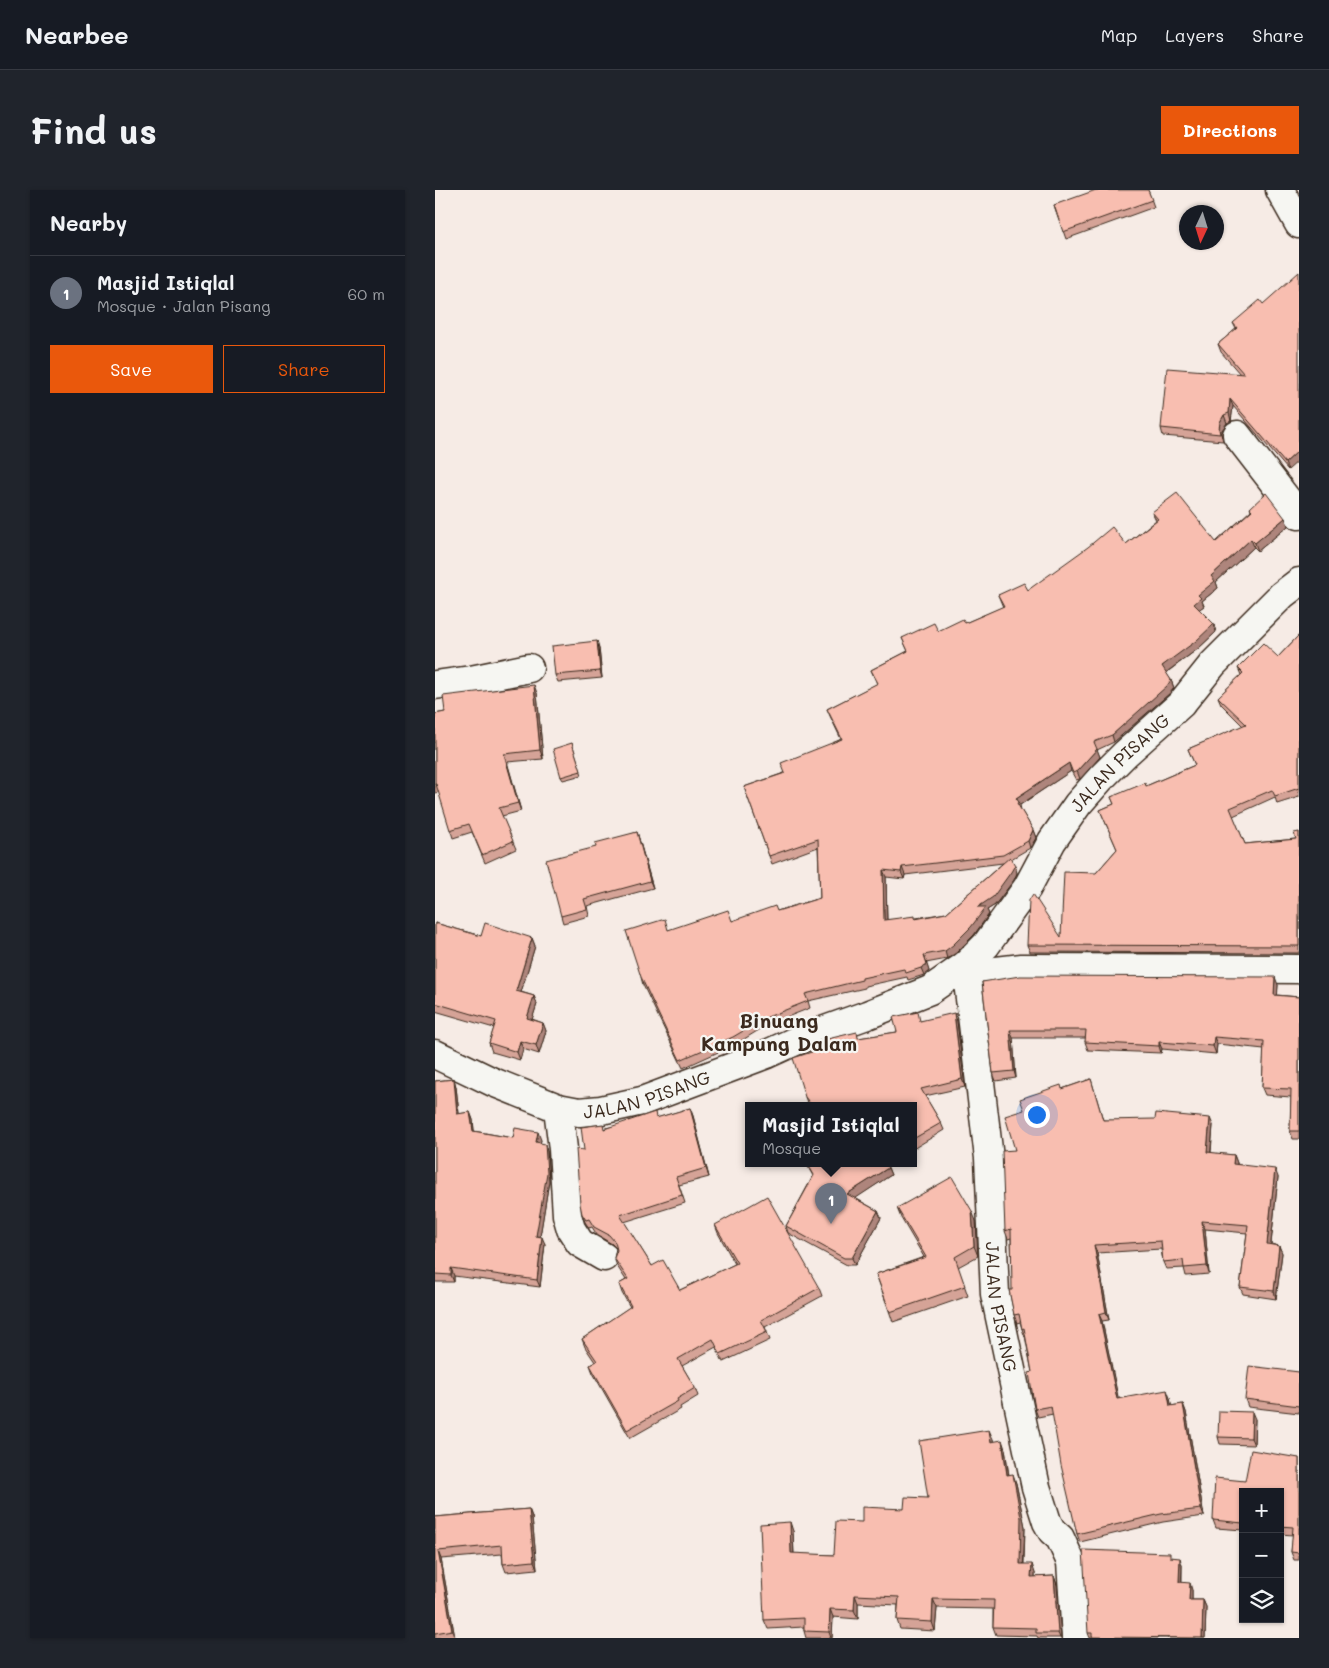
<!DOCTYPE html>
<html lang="en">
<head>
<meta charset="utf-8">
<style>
	body { margin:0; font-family:Mali,sans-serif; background:#20242c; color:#f1f3f6 }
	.controls { position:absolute; right:15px; bottom:15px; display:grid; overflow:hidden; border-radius:0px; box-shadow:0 1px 4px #0004 }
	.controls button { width:45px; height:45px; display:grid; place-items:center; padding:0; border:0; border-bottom:1px solid #363941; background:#171b24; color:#f1f3f6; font:25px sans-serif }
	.compass { position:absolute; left:744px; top:15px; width:45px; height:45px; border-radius:50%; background:#171b24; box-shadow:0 1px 4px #0004; rotate:184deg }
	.you { position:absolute; left:601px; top:924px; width:18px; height:18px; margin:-12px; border:4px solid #fff; border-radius:50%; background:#1a73e8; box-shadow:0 0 0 8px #1a73e833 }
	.badge { display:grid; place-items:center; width:32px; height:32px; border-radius:50%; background:#ea580c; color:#fff; font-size:16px; font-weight:700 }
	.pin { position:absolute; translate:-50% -41px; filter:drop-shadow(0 1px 2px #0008) }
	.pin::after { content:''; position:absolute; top:26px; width:18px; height:15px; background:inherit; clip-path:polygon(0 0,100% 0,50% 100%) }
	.popup { position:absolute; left:310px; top:912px; width:172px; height:65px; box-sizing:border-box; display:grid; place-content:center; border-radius:0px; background:#171b24; filter:drop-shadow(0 1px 4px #0005); font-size:16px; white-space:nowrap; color:#9ea1a6 }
	.popup b { font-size:19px; color:#f1f3f6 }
	.popup::after { content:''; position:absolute; left:50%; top:100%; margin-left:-10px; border:10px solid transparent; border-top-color:#171b24 }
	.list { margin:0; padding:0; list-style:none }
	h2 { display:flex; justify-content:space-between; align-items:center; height:65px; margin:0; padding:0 20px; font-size:21px }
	h2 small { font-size:16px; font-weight:400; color:#9ea1a6 }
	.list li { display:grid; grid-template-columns:32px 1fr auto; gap:15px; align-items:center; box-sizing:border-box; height:75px; padding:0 20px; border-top:1px solid #363941 }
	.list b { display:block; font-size:19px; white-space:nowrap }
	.list p { margin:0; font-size:16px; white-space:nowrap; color:#9ea1a6 }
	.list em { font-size:16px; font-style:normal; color:#9ea1a6 }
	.actions { display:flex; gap:10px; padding:15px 20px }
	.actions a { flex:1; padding:11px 0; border:1px solid #ea580c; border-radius:0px; text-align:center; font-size:18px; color:#ea580c }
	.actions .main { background:#ea580c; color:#fff }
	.icon { flex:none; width:28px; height:28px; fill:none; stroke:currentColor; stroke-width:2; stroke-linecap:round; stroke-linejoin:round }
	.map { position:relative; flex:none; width:864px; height:1448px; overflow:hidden; border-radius:0px }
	header { display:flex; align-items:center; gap:30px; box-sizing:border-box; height:70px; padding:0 25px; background:#171b24; border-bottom:1px solid #363941 }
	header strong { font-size:24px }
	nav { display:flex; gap:28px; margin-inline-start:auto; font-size:18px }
	.intro { display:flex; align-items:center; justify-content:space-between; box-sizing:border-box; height:120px; padding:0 30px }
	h1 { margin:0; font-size:35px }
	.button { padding:12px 22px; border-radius:0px; background:#ea580c; color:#fff; font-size:18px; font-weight:700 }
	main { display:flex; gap:30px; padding:0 30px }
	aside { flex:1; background:#171b24; border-radius:0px; box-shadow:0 1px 4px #0004 }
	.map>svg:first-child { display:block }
</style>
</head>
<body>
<header>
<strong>Nearbee</strong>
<nav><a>Map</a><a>Layers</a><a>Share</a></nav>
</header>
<div class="intro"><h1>Find us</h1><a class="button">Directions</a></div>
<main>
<aside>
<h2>Nearby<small></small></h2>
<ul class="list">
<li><span class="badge" style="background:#6b7280">1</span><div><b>Masjid Istiqlal</b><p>Mosque · Jalan Pisang</p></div><em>60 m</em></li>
</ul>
<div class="actions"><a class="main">Save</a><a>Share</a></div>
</aside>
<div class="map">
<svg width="864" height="1448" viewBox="0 0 864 1448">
	<rect width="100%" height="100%" fill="#f6ebe5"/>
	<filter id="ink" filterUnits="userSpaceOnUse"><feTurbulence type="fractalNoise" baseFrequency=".02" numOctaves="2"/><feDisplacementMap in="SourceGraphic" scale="10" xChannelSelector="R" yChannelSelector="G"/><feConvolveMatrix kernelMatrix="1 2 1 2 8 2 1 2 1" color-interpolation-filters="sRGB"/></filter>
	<g filter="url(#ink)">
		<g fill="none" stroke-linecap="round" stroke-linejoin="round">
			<defs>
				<g id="minor">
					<path d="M845 0 864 34"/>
					<path d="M802 245 864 325"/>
					<path d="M0 495 36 490 94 478"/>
					<path id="s1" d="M531 775 554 968 560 1104 601 1297 612 1332 617 1341 625 1348 636 1372 641 1448"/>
					<path d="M532 788 553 782 587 778 864 779"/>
					<path d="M123 918 128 959 132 1025 136 1039 145 1053 169 1067"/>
				</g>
				<g id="tertiary">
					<path id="s2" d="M0 864 58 892 123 918 144 922 166 920 207 911 332 864 365 849 432 825 495 800 531 775 551 755 592 698 617 651 643 614 666 588 690 564 746 514 778 474 847 405 864 392"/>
				</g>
			</defs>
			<use href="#minor" stroke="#3b2a1e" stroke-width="31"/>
			<use href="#tertiary" stroke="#3b2a1e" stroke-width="31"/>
			<use href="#minor" stroke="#f6f6f2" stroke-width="28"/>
			<use href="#tertiary" stroke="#f6f6f2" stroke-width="28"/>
		</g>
		<path fill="#d5a397" stroke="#3b2a1e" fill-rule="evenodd" d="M713 0 719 17 631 49 619 15Z
			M828 114 853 280 798 216 796 231 792 233 787 240V247L788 251 728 246 726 238 805 184 786 162 783 154 801 139 798 133Z
			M815 318 850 328 853 336 823 361 819 357 781 392 783 398 767 411 769 416 764 419 781 442 764 458 731 483 736 490 739 498 735 503 679 552 662 560 665 567 645 589 641 590 636 581 585 615 586 620 598 640 601 648 595 658 576 669 582 683 579 690 560 715 552 720 554 724 539 745 521 763 512 769 491 773 494 781 489 785 473 790 472 787 430 796V798L373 811 375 818 332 835 301 854 248 878 208 795 206 787 233 740 297 731 342 721 385 708 383 657 337 674 309 597 349 583 406 549 395 526 392 519 442 494 436 480 473 461 467 448 503 441 530 433 568 417 563 405 593 400 691 354 721 330 717 322 781 352 816 320ZM568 673 511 723 481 728 452 730 451 687 469 689 470 685Z
			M864 445V607L842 614 840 607 798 626 810 654 861 649 864 642V763L595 762 592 755 626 747 661 683 682 659 665 620 679 614 676 607 711 596 760 575 753 559 808 536 786 514 783 507 806 485 803 478 843 467Z
			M162 451 164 458 167 488 123 492 120 485Z
			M102 503 108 569 72 572 86 621 67 626 81 659 50 673 37 642 18 648 4 602 0 603V524Z
			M137 553 147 585 128 590 126 587Z
			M202 642 218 698 152 716 154 726 128 733 126 726 161 657Z
			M0 733 46 746 97 748 100 756 86 802 99 806 102 814 97 829 108 833 111 841 104 864 88 859 85 870 57 862 54 853 59 838 0 821Z
			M547 792 843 795 842 805 864 807V949H858L855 941 856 907 830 905 827 898 829 859 782 854 781 864 727 859 726 863 653 860 650 852 651 848H578L581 888 561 891 558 883Z
			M486 831H522L530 897 490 906 506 933 509 940 478 959V915H373L370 907 424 848 462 842Z
			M19 889 21 897 24 924 35 922 38 930 39 941 78 948 106 950 105 953 112 961 114 991 105 1046 110 1054 105 1097 19 1086V1092H0V891Z
			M656 889 668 930 778 935 776 963 799 965 802 973V974L843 987 836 1054 844 1056 847 1063 841 1109 808 1104 805 1097 812 1043 770 1039 774 1084 751 1086 749 1078 731 1079 728 1072 726 1059 662 1063 674 1130 667 1131 683 1208H735L736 1216 748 1214 751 1222 769 1326 728 1332 645 1352 642 1344 618 1224 603 1227 600 1219 597 1182 590 1146V1147L587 1139 585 1132 582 1133 579 1125 576 1048 573 1049 570 1041 580 960 589 920 627 899Z
			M255 918 258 926 274 987 244 995 250 1013 189 1032 217 1076 245 1100 300 1074 283 1043 280 1035 384 1098 387 1106 330 1137 335 1150 288 1172 281 1157 247 1176 260 1198 263 1206 245 1217 246 1219 195 1248 158 1183 155 1175 160 1172 150 1157 147 1149 195 1117 187 1103 184 1094 191 1090 182 1076 179 1068 181 1058 177 1054 162 1045 157 1037 154 1038 150 1032 147 1024 149 960 170 938 222 928Z
			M371 973H455L452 975 456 985 420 1008 443 1021 446 1028 420 1075H412L353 1043 351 1036 378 986Z
			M462 1018 541 1031 543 1066 523 1077 533 1106 458 1132 441 1084 489 1067 466 1028Z
			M864 1182V1223L813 1217 810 1209Z
			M820 1229 819 1255 785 1254 783 1247Z
			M558 1249V1251L570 1259 574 1285 581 1293 590 1337 589 1374 600 1383V1387L619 1386 622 1395 626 1448H603L602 1446 561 1445 558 1437V1419L502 1418 500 1441 465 1439 462 1430 463 1415 423 1413V1429L398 1427 397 1448H371L369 1441V1437L333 1439 329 1430 358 1341 359 1364 399 1365 427 1332 469 1319 493 1308Z
			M864 1268V1370H859L856 1362 858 1345 845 1344V1302H808V1340L781 1338 778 1330 810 1291Z
			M94 1319 97 1327 102 1379 71 1382 68 1374 67 1364 6 1369 20 1448H0V1327Z
			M736 1368 747 1375V1392L757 1400V1410H768L771 1417 770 1448H655L653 1443Z"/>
		<path fill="#ae857b" stroke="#3b2a1e" d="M795 209 798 216 796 231 794 223Z
			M789 225 792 233 787 240V247L784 239 785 232Z
			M864 260V270L853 280 850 273Z
			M850 328 853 336 823 361 820 353Z
			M816 349 819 357 781 392 783 398 767 411 769 416 762 421 759 414 763 405 776 386Z
			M779 434 781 442 764 458 729 484 727 476Z
			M162 451 164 458 167 488 165 481Z
			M736 490 739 498 735 503 679 552 677 545Z
			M99 495 102 503 108 569 105 560Z
			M662 559 665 567 645 589 642 581Z
			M69 564 72 572 86 621 83 613Z
			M634 573 636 581 585 615 581 608Z
			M598 640 601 648 595 658 593 651Z
			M202 642 218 698 215 691Z
			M580 675 582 683 579 690 560 715 552 720 554 724 539 745 521 763 512 769 510 761 543 717Z
			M467 677 470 685 469 689 466 682Z
			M448 680 451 687 452 738 449 730Z
			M97 748 100 756 84 809 81 801Z
			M489 765 494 781 489 785 486 778Z
			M840 787 843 795 842 812 839 805Z
			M99 806 102 814 95 836 92 828Z
			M519 823 522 831 530 897 527 889Z
			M108 833 111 841 104 864 101 855Z
			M575 840 578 848 581 888 579 881Z
			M779 847 782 854 781 864 778 856Z
			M85 851 88 859 85 870 82 862Z
			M724 852 727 859 726 863 724 856Z
			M19 889 21 897 25 932 22 924Z
			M255 918 258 926 274 987 271 978Z
			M35 922 38 930 40 949 38 941Z
			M775 928 778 935 775 970 772 962Z
			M103 942 106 950 104 960 101 952Z
			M110 954 112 961 114 991 104 1053 101 1046Z
			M799 965 802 973 801 982 798 974Z
			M453 978 456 985 415 1012 412 1004Z
			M840 979 843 987 835 1062 832 1054Z
			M443 1021 446 1028 420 1075 417 1068Z
			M537 1021 541 1031 543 1066 539 1056Z
			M767 1031 770 1039 774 1084 772 1076Z
			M107 1047 110 1054 105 1097 102 1090Z
			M659 1055 662 1063 674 1130 671 1122Z
			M844 1056 847 1063 841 1109 839 1101Z
			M16 1078 19 1086V1092L16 1085Z
			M664 1124 667 1131 685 1216 682 1209Z
			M732 1200 735 1208 738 1224 735 1216Z
			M748 1214 751 1222 769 1326 766 1319Z
			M817 1222 820 1229 819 1255 816 1248Z
			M554 1240 558 1249 559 1261 556 1252Z
			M567 1250 570 1259 575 1294 572 1285Z
			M578 1284 581 1293 590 1337 588 1382 585 1374Z
			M94 1319 97 1327 102 1379 99 1371Z
			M355 1332 358 1341 359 1372 356 1363Z
			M3 1361 6 1369 20 1448 17 1440Z
			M745 1368 747 1375 746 1399 744 1392Z
			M597 1374 600 1383V1395L596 1387Z
			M619 1386 622 1395 626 1448H625L623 1443Z
			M755 1393 757 1400V1417L754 1410Z
			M420 1405 423 1413V1429L419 1420Z
			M498 1409 502 1418 500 1441 497 1432Z
			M768 1410 771 1417 770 1448H767Z
			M395 1419 398 1427 397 1448H396L394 1442Z"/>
		<path fill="#f8beb0" stroke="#3b2a1e" d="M661 0H713L717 10 628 42 619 15Z
			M864 82V260L850 273 795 209 794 223 789 225 785 232 784 239 785 244 726 238 732 178 809 184 783 154 802 138 798 133 825 110 828 114Z
			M742 303 781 352 817 320 815 318 831 303 850 328 820 353 816 349 776 386 780 391 763 405 766 408 759 414 779 434 761 451 727 476 736 490 732 496 677 545 659 552 662 559 642 581 638 583 634 573 581 608 584 612 582 613 598 640 593 651 568 665 467 677 466 682 448 680 449 730 480 726V729L511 723 575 667 580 675 576 682 558 707 543 717H551L536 737 518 755 510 761 489 765 492 774 486 778 471 783 469 779 427 788V790L370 804 373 811 330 828 298 847 245 870 206 787 191 741 230 729 233 740 293 720 297 731 340 716 342 721 385 708 383 649 334 666 309 597 350 583 346 573 407 549 392 519 443 493 436 480 473 461 467 448 499 433 503 441 528 429 530 433 569 416 563 405 589 393 593 400 653 357 677 337 691 354 723 329 717 322Z
			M864 445V598L840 606 837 600 795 618 810 654 861 649 859 643 864 642V756H861L592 755 594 710 598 704 626 747 629 682 661 683 682 659 665 620 679 614 676 607 710 593 711 596 760 575 753 559 811 534 783 507 808 483 803 478 828 453 843 467Z
			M162 451 165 481 120 485 117 456Z
			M99 495 105 560 69 564 83 613 64 618 78 651 47 665 34 634 15 640 1 594H0V524L10 522 8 506Z
			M137 553 146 581 126 587 118 559Z
			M202 642 215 691 149 709 152 719 126 726 111 670 161 657 160 653Z
			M0 733 46 746 50 733 97 748 81 801 99 806 92 828 108 833 101 855 85 851 82 862 54 853 61 831 0 813Z
			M585 786 840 787 839 805 864 807V941H855L856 899 827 898 829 851 779 847 778 856 724 852V856L650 852 651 840H575L579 881 558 883 547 792Z
			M483 822 485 831 519 823 527 889 486 899 506 933 478 949V915H376L370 907 358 868 386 859 384 851 422 842 423 848 462 842 458 827Z
			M19 889 22 924 35 922 38 941 78 948 80 938 103 942 101 952 110 954 112 983 101 1046 107 1047 102 1090 16 1078V1085L0 1084V891Z
			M656 889 668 930 720 929 721 923 775 928 772 962 799 965 798 974 840 979 832 1054 844 1056 839 1101 805 1097 813 1035 767 1031 772 1076 749 1078 748 1070 728 1072 726 1051 659 1055 671 1122 664 1124 682 1209 732 1200 735 1216 748 1214 766 1319 726 1324 642 1344 626 1275 616 1216 600 1219 594 1183 597 1182 589 1138 587 1139 584 1124 579 1125 574 1100H577L576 1039 570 1041 567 961 580 960 570 926 589 920 585 909 626 895 627 899Z
			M255 918 271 978 241 987 247 1005 185 1025 217 1076 228 1070 245 1100 302 1073 280 1035 332 1006 384 1098 326 1130 332 1142 285 1164 278 1149 243 1169 260 1198 242 1209 243 1211 192 1240 155 1175 162 1171 147 1149 196 1116 184 1094 193 1089 179 1068 182 1060 180 1052 174 1045 159 1037 154 1029 151 1030 147 1024 145 1014 141 959 149 960 146 937 168 934 169 939 220 922 221 928Z
			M372 973H450L453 978 412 1004 443 1021 417 1068H409L351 1036 379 985Z
			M517 987 537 1021 539 1056 520 1067 530 1096 455 1122 441 1084 491 1067 462 1018Z
			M814 1176 864 1182V1216L810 1209Z
			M784 1221 817 1222 816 1248 783 1247Z
			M554 1240 556 1252 567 1250 572 1285 578 1284 586 1328 585 1374H597L596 1387 619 1386 623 1443H601V1438L558 1437 559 1410 498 1409 497 1432 462 1430 464 1407 420 1405 419 1420 395 1419 394 1442 369 1441V1428L329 1430 325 1334 355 1332 356 1363 399 1365 401 1331 427 1332V1317L469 1319 470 1307 493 1308 484 1251Z
			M816 1260 864 1268V1363L856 1362 858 1337 845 1336V1302H808V1333L778 1330 780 1288 810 1291Z
			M94 1319 99 1371 68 1374 67 1355 3 1361 17 1440 0 1443V1327Z
			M648 1360 735 1363V1367L745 1368 744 1392 755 1393 754 1410H768L767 1448 657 1447V1443H653Z"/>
	</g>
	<g text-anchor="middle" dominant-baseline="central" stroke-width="4.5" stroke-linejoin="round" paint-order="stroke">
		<g font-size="18" fill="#3b2a1e" stroke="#f6f6f2">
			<text stroke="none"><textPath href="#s2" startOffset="828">JALAN PISANG</textPath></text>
			<text stroke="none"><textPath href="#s2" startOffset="226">JALAN PISANG</textPath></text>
			<text stroke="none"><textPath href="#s1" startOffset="344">JALAN PISANG</textPath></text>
		</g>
		<g font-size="20" font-weight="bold" fill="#3b2a1e" stroke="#f6f6f2">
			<text x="344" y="830">Binuang<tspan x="344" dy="23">Kampung Dalam</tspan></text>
		</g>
	</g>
</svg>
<div class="controls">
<button>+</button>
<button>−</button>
<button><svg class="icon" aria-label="layers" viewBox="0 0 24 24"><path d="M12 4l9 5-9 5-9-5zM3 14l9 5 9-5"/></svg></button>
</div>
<svg class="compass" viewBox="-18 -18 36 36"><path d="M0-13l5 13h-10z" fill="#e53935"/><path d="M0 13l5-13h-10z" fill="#9ea1a6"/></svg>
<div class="you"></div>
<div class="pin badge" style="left:396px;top:1034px;background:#6b7280">1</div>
<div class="popup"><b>Masjid Istiqlal</b>Mosque</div>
</div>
</main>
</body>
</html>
